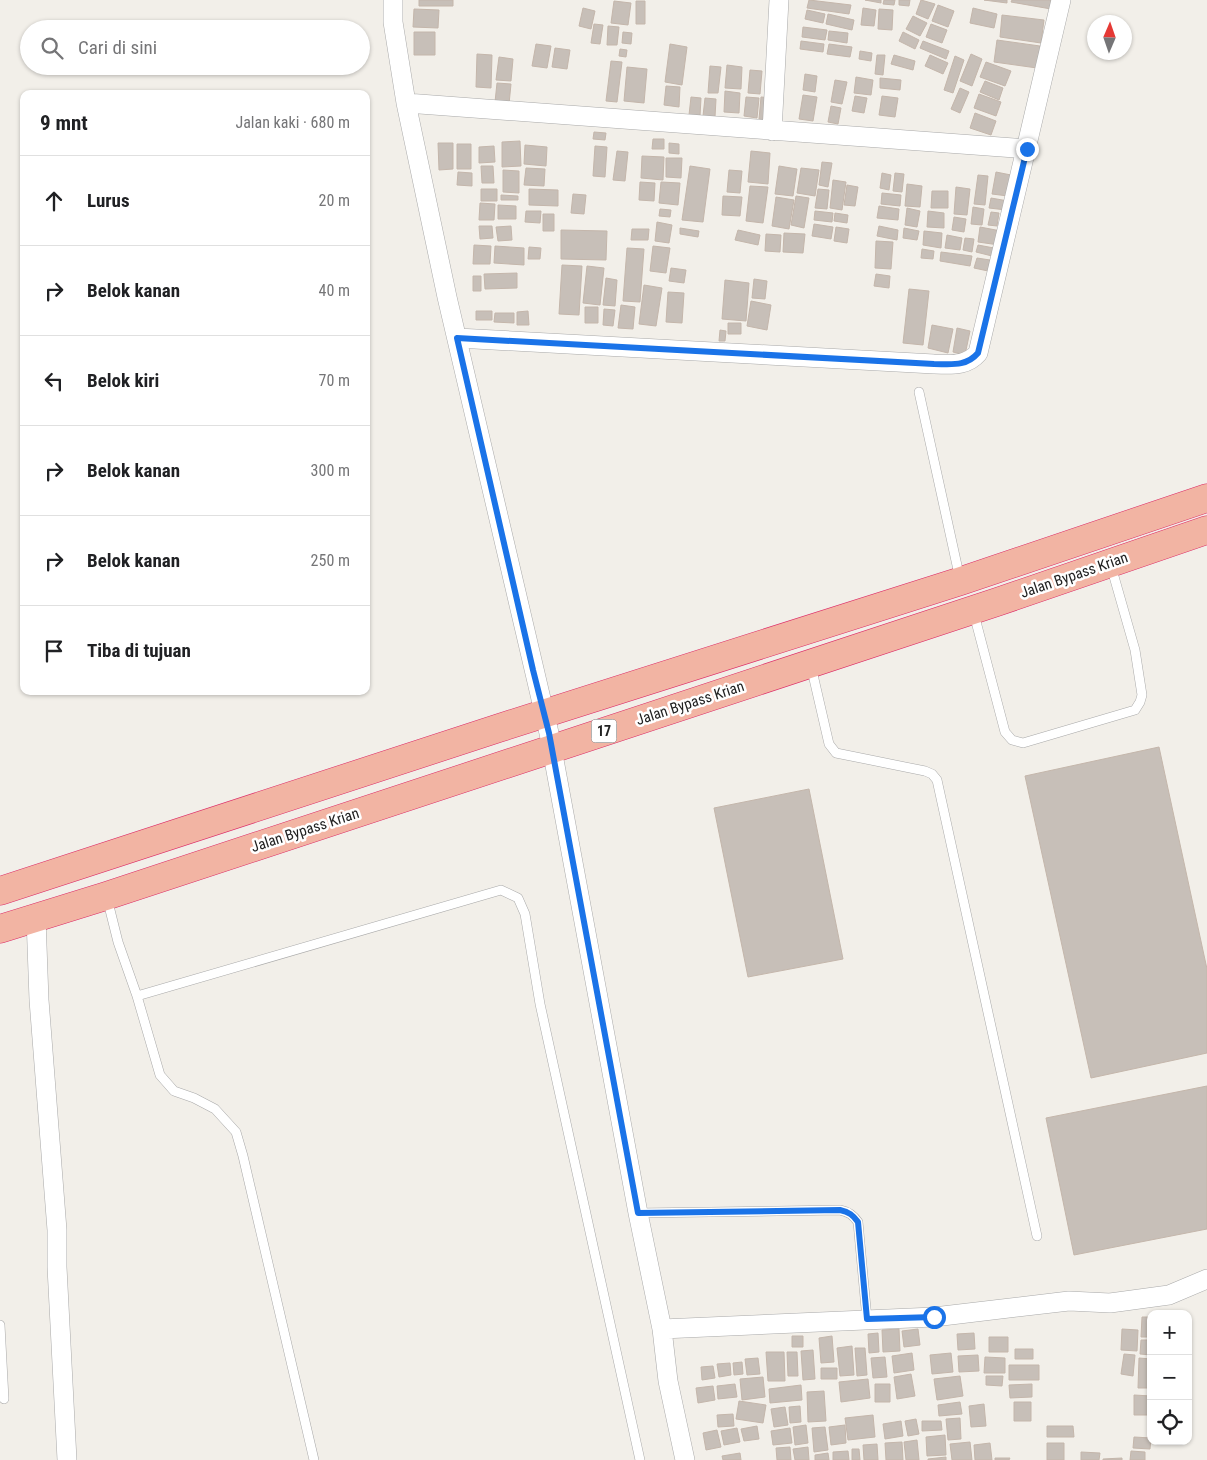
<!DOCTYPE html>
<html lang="id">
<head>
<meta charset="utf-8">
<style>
	body { margin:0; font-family:"Roboto Condensed",sans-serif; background:#f2f2f2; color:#202124 }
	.controls { position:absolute; right:15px; bottom:15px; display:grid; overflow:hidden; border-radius:10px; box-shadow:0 1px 4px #0004 }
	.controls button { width:45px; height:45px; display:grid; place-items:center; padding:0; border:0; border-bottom:1px solid #e0e0e0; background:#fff; color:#202124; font:25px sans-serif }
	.compass { position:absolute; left:1087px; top:15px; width:45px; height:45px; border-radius:50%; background:#fff; box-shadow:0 1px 4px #0004; rotate:2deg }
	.stop { position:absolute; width:15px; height:15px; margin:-11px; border:4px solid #1a73e8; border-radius:50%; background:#fff }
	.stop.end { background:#1a73e8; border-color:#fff; box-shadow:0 1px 5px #0008 }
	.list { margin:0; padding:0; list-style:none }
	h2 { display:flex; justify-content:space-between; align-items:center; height:65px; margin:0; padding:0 20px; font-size:21px }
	h2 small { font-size:16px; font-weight:400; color:#757577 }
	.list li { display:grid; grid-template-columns:32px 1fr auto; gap:15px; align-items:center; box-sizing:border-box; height:90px; padding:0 20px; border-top:1px solid #e0e0e0 }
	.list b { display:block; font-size:19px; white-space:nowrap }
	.list em { font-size:16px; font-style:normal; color:#757577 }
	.icon { flex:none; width:28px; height:28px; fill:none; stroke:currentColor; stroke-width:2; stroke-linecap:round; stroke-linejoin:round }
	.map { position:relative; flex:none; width:1207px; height:1460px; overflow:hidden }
	.search { position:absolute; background:#fff; box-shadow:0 1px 4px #0004; left:20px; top:20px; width:350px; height:55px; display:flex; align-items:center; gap:12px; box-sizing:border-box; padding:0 18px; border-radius:28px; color:#757577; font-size:19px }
	.panel { position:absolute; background:#fff; box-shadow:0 1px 4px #0004; left:20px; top:90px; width:350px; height:605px; border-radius:10px }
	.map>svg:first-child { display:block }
</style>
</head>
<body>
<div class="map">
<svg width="1207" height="1460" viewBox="0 0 1207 1460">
	<rect width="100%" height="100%" fill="#f2efe9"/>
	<path fill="#c7bfb8" stroke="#c4b6ab" d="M419 0H453V6H419Z
		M809 0 851 5 849 14 807 8Z
		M865 0H881V3Z
		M884 0H895L894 5 883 4Z
		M899 0H910L909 6 899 5Z
		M921 0 935 4 928 19 916 14Z
		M984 0H1007V3Z
		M1012 0H1052L1051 9 1011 2Z
		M614 1 631 3 628 25 611 23Z
		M636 1H645V24H636Z
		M938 5 954 11 948 27 932 21Z
		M583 8 595 11 591 29 579 26Z
		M863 8 876 10 874 26 861 25Z
		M973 8 997 14 994 28 970 23Z
		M414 9 439 10 438 28 413 27Z
		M879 9 893 10 892 30 878 29Z
		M807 10 825 14 823 23 805 19Z
		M828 14 854 20 852 30 826 24Z
		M1002 15 1044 20 1041 43 1000 37Z
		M913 16 927 23 920 36 906 29Z
		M594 24 603 25 600 44 591 43Z
		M931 24 947 30 942 43 926 37Z
		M608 26 619 27 617 45H607Z
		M803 27 827 30 825 40 802 37Z
		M829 31 848 33 847 43 828 40Z
		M414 32H435V55H414Z
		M623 32 632 33 631 44 622 43Z
		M903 32 919 40 915 49 899 41Z
		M997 40 1040 46 1037 68 994 62Z
		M801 41 824 44 823 52 800 49Z
		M923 41 949 51 946 59 920 48Z
		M536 44 551 46 547 68 532 66Z
		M670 44 687 47 682 85 665 82Z
		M829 44 852 47 850 57 827 54Z
		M555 48 570 50 567 69 552 67Z
		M620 49 627 50 626 57 619 56Z
		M860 51 872 53 871 61 859 59Z
		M477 54 492 55 491 88 476 87Z
		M971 54 982 59 972 86 960 81Z
		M877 55H885L883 75 875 74Z
		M894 55 915 61 913 70 891 64Z
		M930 55 948 63 943 74 925 66Z
		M955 56 964 60 953 93 944 90Z
		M499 57 513 59 511 81 496 80Z
		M611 61 622 62 617 102 606 101Z
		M986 62 1011 71 1005 86 980 77Z
		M727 65 742 67 741 89 725 88Z
		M710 66 721 67 718 93H708Z
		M627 67 647 69 644 103 624 101Z
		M750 70 762 71 760 94 748 93Z
		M805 74 817 76 815 92 803 90Z
		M856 77 873 80 871 95 854 93Z
		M880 78 901 80 900 90 880 88Z
		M835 80 847 82 842 104 831 102Z
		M985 81 1003 88 999 100 980 92Z
		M497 83 511 84 509 104 495 102Z
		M666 86 680 87 679 107 664 105Z
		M960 88 969 92 960 113 951 109Z
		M725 91 740 93 739 113 724 112Z
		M979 94 1001 102 996 116 974 108Z
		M803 95 817 97 813 121 799 119Z
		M855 96 867 98 864 113 852 111Z
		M882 96 898 98 895 117 879 115Z
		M691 97 701 98 700 116 689 115Z
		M746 97 759 98 757 118 744 116Z
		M761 97 773 98 771 121 759 119Z
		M705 98 716 99 715 117 703 116Z
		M831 106 841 108 838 124 828 122Z
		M975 113 996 121 991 135 970 128Z
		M594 132 606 133 605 140 593 139Z
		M653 139H664V149H652Z
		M520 141 521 166 502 167V142Z
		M438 143H453V169L439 170Z
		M669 143 679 144V154L669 153Z
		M457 144H471V169H457Z
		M525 145 547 147 546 166 524 164Z
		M494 146 495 162 479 163V147Z
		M595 146 607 147 605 177 593 176Z
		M617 151 628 152 625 181 613 180Z
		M751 151 770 153 768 184 748 182Z
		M642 156 664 157 663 180 641 178Z
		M666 158H682L681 178 666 177Z
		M822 162 832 163 828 187 819 185Z
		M481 166H493L494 183H482Z
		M690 166 710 169 703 222 682 220Z
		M779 166 797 169 793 196 775 194Z
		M526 168 545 169 544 186 524 185Z
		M801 168 819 170 815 196 797 193Z
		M503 170 519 171V193L503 192Z
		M729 170 742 171 740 193 727 192Z
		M458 172 472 173V186L457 185Z
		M996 172 1011 175 1008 196 992 194Z
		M882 173 891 175 889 190 880 188Z
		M895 173 904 174 902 192 893 191Z
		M978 175 988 176 985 205 974 204Z
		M833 180 846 182 842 210 830 208Z
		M640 182 655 183 654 201 639 200Z
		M661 182 680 183 678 205 659 203Z
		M907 184 922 186 920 207 905 206Z
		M847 185 858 187 855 206 844 205Z
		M750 186 768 187 763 223 746 221Z
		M956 187 970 189 967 215 954 214Z
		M481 189H497V201H481Z
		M529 189 558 190V206L529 205Z
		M818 189 829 190 827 209 815 208Z
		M932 191H948V208H931Z
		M882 193 901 195 900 206 881 204Z
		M573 194 586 195 584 214 571 213Z
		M501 195 518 196V200H501Z
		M723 196 742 197 740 216 722 215Z
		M796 196 809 198 804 228 791 225Z
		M776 197 794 200 789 229 772 226Z
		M991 198 1008 201 1006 210 989 208Z
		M480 203 495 204 494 220H479Z
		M498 205 516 206V219H498Z
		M879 206 899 209 898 220 877 218Z
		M973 207 984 209 982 225 971 224Z
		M907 208 920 211 917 227 905 225Z
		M660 209 671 210 670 217 659 216Z
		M526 211H541L540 223 525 222Z
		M815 211 833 213 832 222 814 220Z
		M928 211 944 213V228L927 227Z
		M991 212 999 213 997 226 988 225Z
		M835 213 848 215 847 223 834 221Z
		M543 214H554V231H543Z
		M954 217 966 219 964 232 952 230Z
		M657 222 672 225 669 243 655 241Z
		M814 224 833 227 831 239 812 236Z
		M479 226H492L493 238 480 239Z
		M511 226 512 240 498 241 496 227Z
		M879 226 898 230 897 240 877 236Z
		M836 227 849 229 847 243 834 241Z
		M980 227 1001 231 999 245 978 242Z
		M680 228 699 231 698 237 680 234Z
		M904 228 919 231 917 240 903 238Z
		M632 229H649L648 240H631Z
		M561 230 607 231 606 260 561 259Z
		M738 230 760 235 758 245 735 240Z
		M924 231 942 233 941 248 923 245Z
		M784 233 805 234 803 253 783 252Z
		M766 234 781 235 780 252 765 251Z
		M947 235 962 238 960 250 945 248Z
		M965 238 974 239 972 252 963 250Z
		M876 241 893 242 891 269 875 268Z
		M474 245 491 246 490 264H473Z
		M978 245 994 248 992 256 976 252Z
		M495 246 524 248V265L494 263Z
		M653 246 670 248 666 273 650 271Z
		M529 247 541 248 540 259H528Z
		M627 248 644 249 640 302 623 301Z
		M922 249 934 251 933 259 921 258Z
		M941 252 972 256 970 266 940 261Z
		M977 258 990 260 988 271 974 268Z
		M562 265 582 266 579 315 559 314Z
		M587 266 604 268 600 305 583 303Z
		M671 268 686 270 684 283 669 281Z
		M517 273V288L485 289 484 274Z
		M876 274 890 276 889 288 874 286Z
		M473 276H481V291H473Z
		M606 278 617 280 615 306 603 305Z
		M754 279 767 281 765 299 752 298Z
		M725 280 749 283 746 321 722 319Z
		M644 285 662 288 656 326 639 324Z
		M909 289 929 291 923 345 903 343Z
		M668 292 684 293 682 323 666 322Z
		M751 301 771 305 767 330 747 326Z
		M621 305 635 307 633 329 618 328Z
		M585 307H598V323H585Z
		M604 309 615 310 613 326 603 325Z
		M476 311H492V320H476Z
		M528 311 529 325H517V312Z
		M495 313H514V323L494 322Z
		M728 323H741V334H728Z
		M932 325 953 329 948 353 928 348Z
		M957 328 970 331 965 355 953 352Z
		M720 330 726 331 725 341H719Z
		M1159 747 1207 969V1053L1091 1078 1025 776Z
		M809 789 843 959 748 977 714 808Z
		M1207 1086V1229L1074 1255 1046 1118Z
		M1142 1317H1151V1337H1141Z
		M899 1329 900 1351 883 1352 882 1330Z
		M918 1329 920 1345 904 1347 902 1331Z
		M1122 1329 1138 1330 1137 1351 1121 1350Z
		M878 1333 879 1352 869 1353 868 1334Z
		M974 1333 975 1349 958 1350 957 1334Z
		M792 1336H803V1347H792Z
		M832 1336 834 1362 821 1363 819 1338Z
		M989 1337H1008V1352H989Z
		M1141 1340H1151V1355L1140 1354Z
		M852 1346 854 1375 840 1376 837 1348Z
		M855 1348H865L867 1375 857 1376Z
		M1015 1349H1033V1359H1015Z
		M813 1350 815 1379 803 1380 801 1351Z
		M766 1352H784L785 1381H768Z
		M787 1352H797L798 1376H788Z
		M912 1353 914 1370 894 1373 892 1356Z
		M951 1353 953 1372 932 1374 930 1355Z
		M1124 1354 1135 1355 1133 1376 1121 1374Z
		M978 1355 979 1371 959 1372 958 1356Z
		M885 1357 887 1377 873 1378 871 1358Z
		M985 1357 1005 1358V1373H984Z
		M758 1358 760 1374 747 1375 745 1359Z
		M1139 1358 1151 1359V1388H1138Z
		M742 1362 743 1374 734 1375 733 1363Z
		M730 1363 731 1375 719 1377 717 1364Z
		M1009 1365H1039V1380H1009Z
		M713 1366 715 1378 702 1380 701 1367Z
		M821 1368H837V1379H821Z
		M911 1374 915 1396 897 1399 894 1377Z
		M960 1376 963 1396 937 1400 934 1379Z
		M986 1376H1003L1002 1386 986 1385Z
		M763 1377 765 1397 742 1400 740 1379Z
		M868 1379 870 1398 841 1402 839 1382Z
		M735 1384 737 1397 718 1399 717 1386Z
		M875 1384H890V1402H875Z
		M1032 1384V1397L1010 1398 1009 1385Z
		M801 1385 802 1400 770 1403 769 1389Z
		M713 1386 715 1400 698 1403 696 1388Z
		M824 1391 826 1421 808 1422 807 1392Z
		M1134 1395 1151 1396V1415H1134Z
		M739 1401 766 1405 763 1423 736 1419Z
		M960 1402 962 1414 939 1416 938 1405Z
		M1014 1402H1031V1421H1014Z
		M984 1404 986 1426 971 1427 969 1406Z
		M800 1406 801 1422 790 1423 789 1407Z
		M785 1407 788 1425 774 1427 771 1409Z
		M733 1414 734 1426 718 1427 717 1415Z
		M873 1415 875 1437 848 1440 845 1418Z
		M960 1418 961 1439 948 1440 946 1419Z
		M916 1419 919 1434 908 1436 905 1421Z
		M901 1421 903 1436 885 1439 883 1424Z
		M922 1421H941L942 1430 922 1431Z
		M806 1425 808 1443 795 1445 793 1427Z
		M845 1425 846 1443 831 1445 829 1427Z
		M757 1426 759 1439 744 1441 741 1429Z
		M1047 1426H1073L1074 1437H1047Z
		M825 1427 828 1450 814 1452 812 1428Z
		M737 1428 740 1442 724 1445 721 1431Z
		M790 1428 792 1443 773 1445 771 1431Z
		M717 1430 721 1447 706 1450 703 1433Z
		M945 1435 946 1455 927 1456 926 1437Z
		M1134 1437 1151 1438 1150 1449 1133 1448Z
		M917 1440 919 1460H906L904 1442Z
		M902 1442 903 1460H886L885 1443Z
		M970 1442 972 1460H952L950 1444Z
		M990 1443 992 1460H975L974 1445Z
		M1047 1443H1064V1460H1047Z
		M877 1444 878 1460H864L863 1445Z
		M790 1447 791 1460H777L776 1448Z
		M808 1447 809 1460H795L793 1449Z
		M852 1449H859L860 1460H852Z
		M848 1451 849 1460H833V1452Z
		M1131 1451 1145 1452V1460H1130Z
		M1081 1452 1100 1453 1099 1460H1081Z
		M740 1453 741 1460H723L722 1456Z
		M828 1453 829 1460H815V1455Z
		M946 1457V1460H928V1459Z
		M995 1458H1010L1009 1460H995Z
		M1122 1458V1460H1103V1459Z"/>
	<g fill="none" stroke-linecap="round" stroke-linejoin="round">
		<defs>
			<path id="service" d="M919 392 960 579
				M974 614 1005 732 1012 740 1023 743 1135 710 1140 702 1142 695 1135 650 1111 566
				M811 666 829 744 836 753 925 771 932 774 937 780 1037 1236
				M107 898 118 942 137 996 160 1075 174 1091 194 1098 215 1109 236 1132 243 1156 314 1460
				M137 996 501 890 518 898 525 914 540 1004 640 1460
				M638 1213 840 1210C849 1212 853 1215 858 1222L867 1319
				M0 1325 4 1399"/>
			<path id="minor" d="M393 0V22L406 103 447 297 549 733 638 1213 662 1329 668 1381 685 1460
				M406 103 1027 149
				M772 131 779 0
				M457 338 934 364C950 364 966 367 978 353L1061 0
				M36 918 39 1000 57 1230V1267L67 1460
				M662 1329 934 1317 1069 1301 1110 1303 1169 1295 1207 1279"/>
			<path id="trunk" d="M0 891 499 728 961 581 1207 498
				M0 929 106 896 552 749 997 602 1207 530"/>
		</defs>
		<use href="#service" stroke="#a9a9a9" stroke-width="10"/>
		<use href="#minor" stroke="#a9a9a9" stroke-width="20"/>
		<use href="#trunk" stroke="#dc2a67" stroke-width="29"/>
		<use href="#service" stroke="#fff" stroke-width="9"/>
		<use href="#minor" stroke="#fff" stroke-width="19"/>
		<use href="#trunk" stroke="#f2b4a3" stroke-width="28"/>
	</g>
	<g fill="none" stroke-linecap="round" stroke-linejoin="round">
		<path stroke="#1a73e8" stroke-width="6" d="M934 1317 867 1319 858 1222C853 1215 849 1212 840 1210L638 1213 549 733 533 670 457 338 934 364C951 364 966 367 978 353L1027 149"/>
	</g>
	<g text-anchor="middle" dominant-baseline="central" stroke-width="5" stroke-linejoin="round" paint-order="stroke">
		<rect fill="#fff" stroke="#646464" stroke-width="1" x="591.5" y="719.5" width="25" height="23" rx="4"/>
		<g font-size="14" font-weight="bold" fill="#222">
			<text x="604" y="731">17</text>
		</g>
		<g font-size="15" fill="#222" stroke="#fff">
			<text transform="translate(1074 575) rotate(-19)">Jalan Bypass Krian</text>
			<text transform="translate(690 703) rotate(-18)">Jalan Bypass Krian</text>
			<text transform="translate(305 830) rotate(-18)">Jalan Bypass Krian</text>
		</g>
	</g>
</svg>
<div class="controls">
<button>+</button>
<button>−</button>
<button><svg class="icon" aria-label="locate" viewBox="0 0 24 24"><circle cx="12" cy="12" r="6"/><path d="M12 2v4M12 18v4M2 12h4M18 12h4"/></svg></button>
</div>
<svg class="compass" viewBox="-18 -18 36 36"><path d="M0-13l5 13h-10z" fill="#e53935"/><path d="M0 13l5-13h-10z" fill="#757577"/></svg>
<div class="stop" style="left:934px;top:1317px"></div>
<div class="stop end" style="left:1027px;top:149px"></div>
<div class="search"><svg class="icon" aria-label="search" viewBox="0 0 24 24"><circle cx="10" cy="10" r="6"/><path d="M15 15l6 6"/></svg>Cari di sini</div>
<section class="panel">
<h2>9 mnt<small>Jalan kaki · 680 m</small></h2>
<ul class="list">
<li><svg class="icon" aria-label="ahead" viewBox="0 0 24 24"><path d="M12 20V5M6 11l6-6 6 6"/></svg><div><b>Lurus</b></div><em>20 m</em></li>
<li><svg class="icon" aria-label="right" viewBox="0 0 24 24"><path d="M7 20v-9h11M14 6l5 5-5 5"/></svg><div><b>Belok kanan</b></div><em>40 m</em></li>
<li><svg class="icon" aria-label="left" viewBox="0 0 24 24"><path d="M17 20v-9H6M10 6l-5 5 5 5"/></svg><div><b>Belok kiri</b></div><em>70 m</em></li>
<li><svg class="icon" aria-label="right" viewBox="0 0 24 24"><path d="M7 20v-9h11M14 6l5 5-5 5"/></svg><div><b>Belok kanan</b></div><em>300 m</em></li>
<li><svg class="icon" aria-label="right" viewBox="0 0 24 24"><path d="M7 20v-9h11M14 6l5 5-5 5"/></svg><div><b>Belok kanan</b></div><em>250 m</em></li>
<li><svg class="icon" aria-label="arrive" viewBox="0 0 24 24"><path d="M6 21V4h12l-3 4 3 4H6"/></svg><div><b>Tiba di tujuan</b></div></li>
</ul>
</section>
</div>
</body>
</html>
